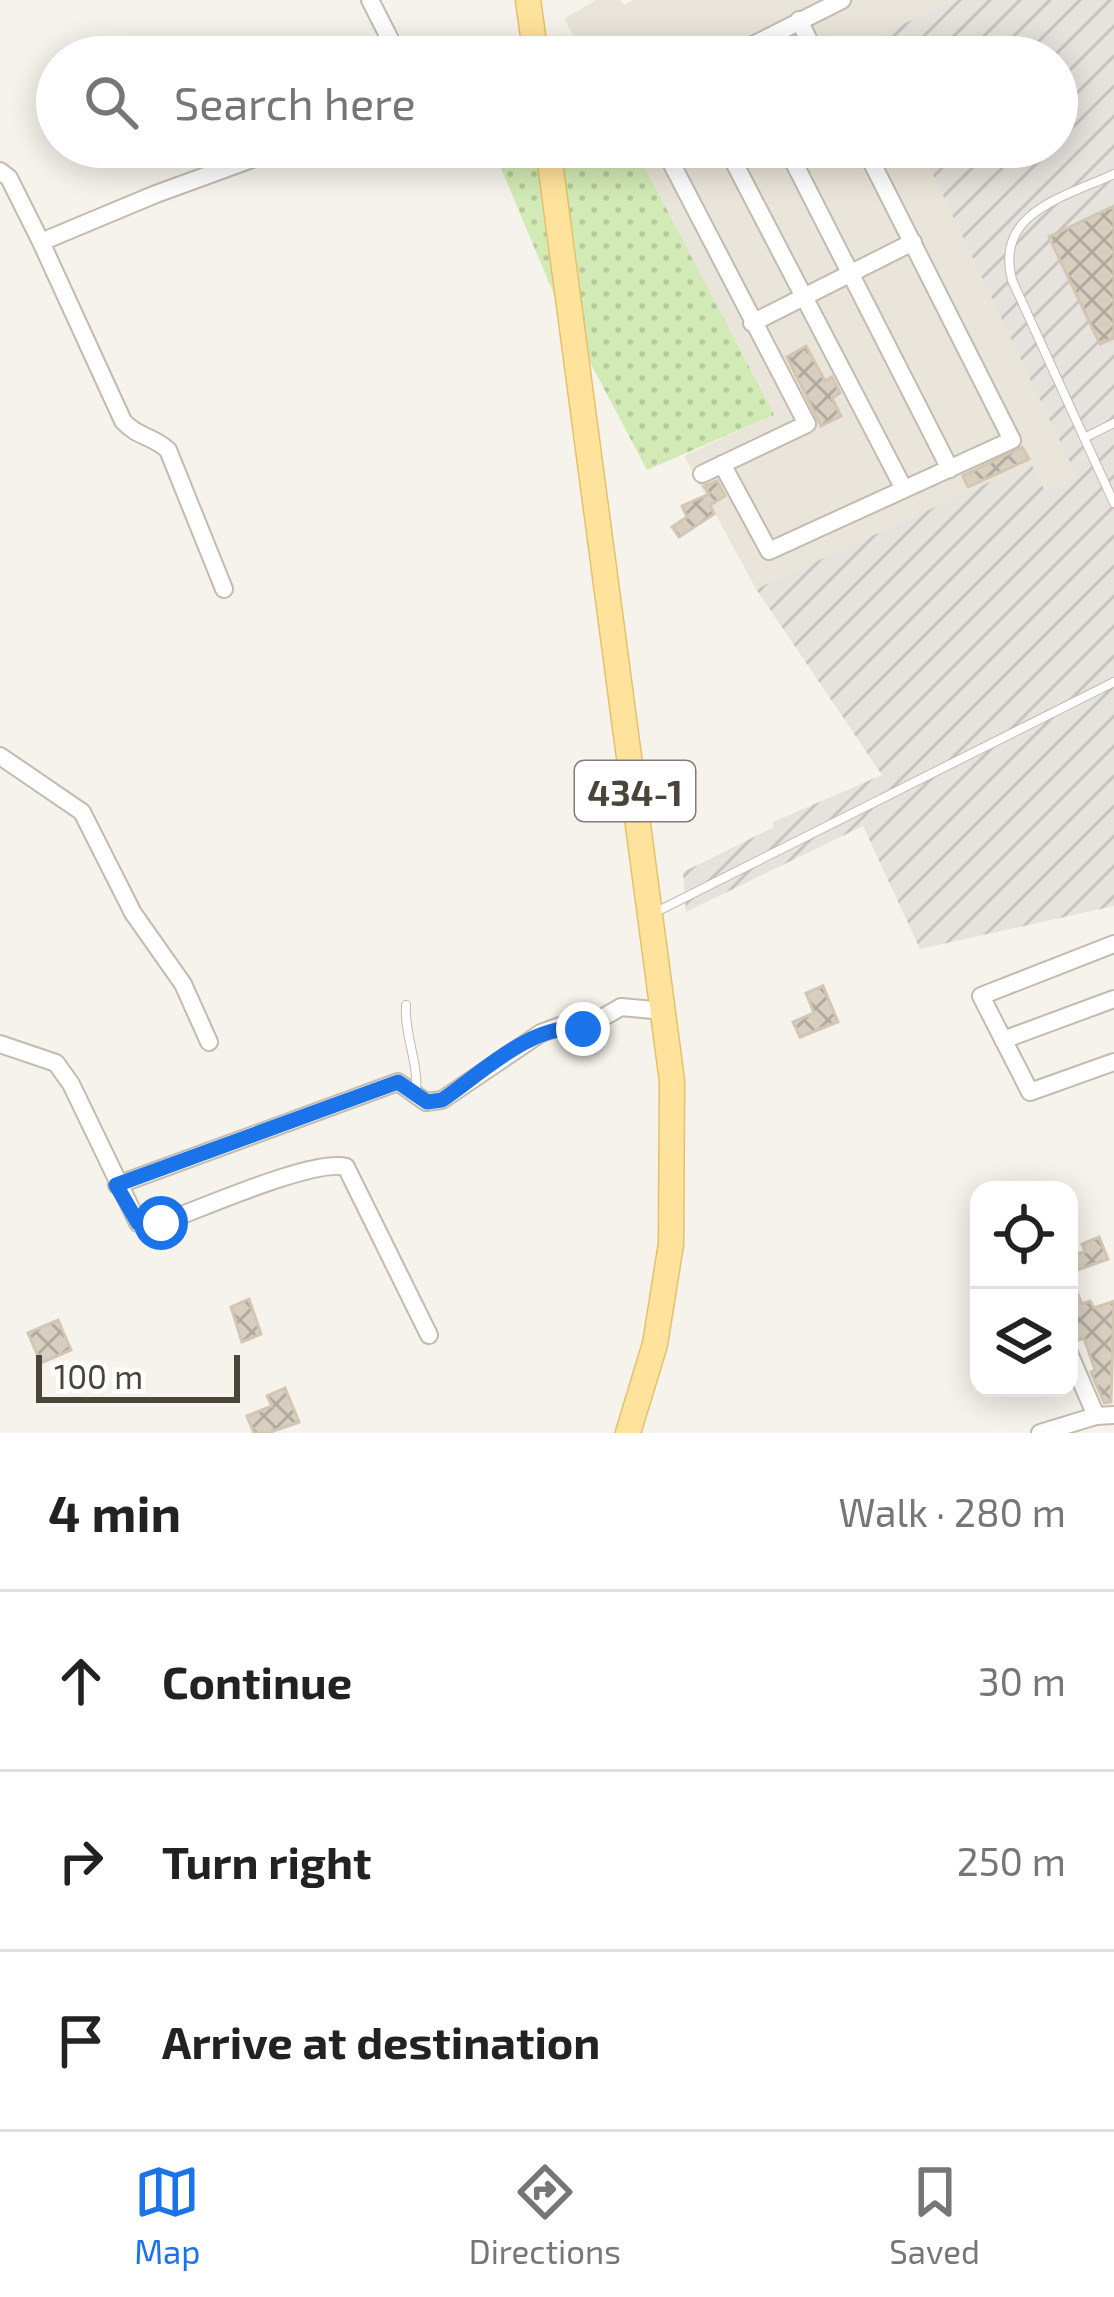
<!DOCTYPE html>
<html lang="en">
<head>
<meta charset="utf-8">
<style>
	body { margin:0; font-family:"Exo 2",sans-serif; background:#f2f2f2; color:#222 }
	.controls { position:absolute; right:36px; bottom:36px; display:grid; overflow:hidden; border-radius:24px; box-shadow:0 6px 30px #0003 }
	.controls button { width:108px; height:108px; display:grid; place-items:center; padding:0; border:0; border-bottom:3px solid #e0e0e0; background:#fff; color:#222; font:60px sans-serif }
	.scale { position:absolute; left:36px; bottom:30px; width:204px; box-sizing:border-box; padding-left:12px; border:6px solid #4b4439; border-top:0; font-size:33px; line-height:42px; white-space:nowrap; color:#4b4439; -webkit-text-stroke:9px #fff; paint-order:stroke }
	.stop { position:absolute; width:36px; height:36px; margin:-27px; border:9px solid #1a73e8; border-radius:50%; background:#fff }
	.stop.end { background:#1a73e8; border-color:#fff; box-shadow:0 3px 12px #0008 }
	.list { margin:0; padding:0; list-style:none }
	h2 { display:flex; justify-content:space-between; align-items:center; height:156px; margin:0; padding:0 48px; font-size:51px }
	h2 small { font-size:39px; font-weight:400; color:#767676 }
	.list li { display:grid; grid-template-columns:78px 1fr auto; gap:36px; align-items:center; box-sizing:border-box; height:180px; padding:0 48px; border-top:3px solid #e0e0e0 }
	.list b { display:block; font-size:45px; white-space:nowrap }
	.list em { font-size:39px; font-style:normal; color:#767676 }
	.icon { flex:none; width:66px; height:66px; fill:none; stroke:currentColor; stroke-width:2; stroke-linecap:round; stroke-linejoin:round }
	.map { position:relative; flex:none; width:1114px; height:1433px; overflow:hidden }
	.search { position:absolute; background:#fff; box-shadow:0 6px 30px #0003; left:36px; right:36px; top:36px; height:132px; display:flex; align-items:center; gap:30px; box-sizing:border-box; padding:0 42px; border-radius:66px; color:#767676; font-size:45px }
	.sheet { height:696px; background:#fff }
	nav { display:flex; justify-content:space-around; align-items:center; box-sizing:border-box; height:168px; border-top:3px solid #e0e0e0; background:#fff; font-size:33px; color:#767676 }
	nav a { display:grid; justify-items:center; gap:6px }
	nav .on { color:#1a73e8 }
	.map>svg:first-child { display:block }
</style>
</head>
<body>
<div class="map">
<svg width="1114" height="1433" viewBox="0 0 1114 1433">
	<defs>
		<pattern id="industrial-furrows" width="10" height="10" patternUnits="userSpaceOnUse" patternTransform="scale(3)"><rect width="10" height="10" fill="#e6e2dd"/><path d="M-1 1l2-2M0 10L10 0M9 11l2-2" fill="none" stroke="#c7c3be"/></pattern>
		<pattern id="grass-dots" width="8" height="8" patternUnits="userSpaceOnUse" patternTransform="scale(3)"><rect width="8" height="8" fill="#d2eab5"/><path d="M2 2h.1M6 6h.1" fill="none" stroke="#b6ca9c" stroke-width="1.8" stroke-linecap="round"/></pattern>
		<pattern id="building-cross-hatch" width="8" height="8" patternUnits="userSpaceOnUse" patternTransform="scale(3)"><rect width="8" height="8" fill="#d8cfc1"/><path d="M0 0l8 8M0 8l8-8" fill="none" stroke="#b1aa9e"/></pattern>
	</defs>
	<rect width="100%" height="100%" fill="#f6f3ec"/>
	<path fill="#eae5da" d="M596 0H620L624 5 633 0H958L869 39 876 57H586L564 19Z
		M634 147H920L1079 479 1045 492 1031 463 756 589 684 456 773 415Z"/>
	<path fill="url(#industrial-furrows)" d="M958 0H1114V906L920 949 863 826 686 912 683 872 774 827 773 822 882 775 756 589 1031 463 1045 491 1078 479 920 147H1057V57H876L868 39Z"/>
	<path fill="url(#grass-dots)" d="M492 147H634L774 415 647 470 553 292Z"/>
	<path fill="url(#building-cross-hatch)" stroke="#d3c7b4" stroke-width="3" d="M1114 206V338L1100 344 1049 237Z
		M806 346 825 381 832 377 840 393 832 398 841 416 821 426 787 357Z
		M1022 447 1029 459 968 487 963 476Z
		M717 481 725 496 710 505 714 514 679 537 672 527 687 517 682 506 709 494 704 486Z
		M823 986 838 1022 800 1037 793 1022 814 1013 806 993Z
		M1099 1237 1108 1259 1069 1273V1255L1085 1252 1082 1244Z
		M1069 1274 1082 1304 1090 1301 1094 1308 1114 1301 1111 1402 1104 1403 1091 1372 1095 1370 1084 1338 1076 1341 1069 1323Z
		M249 1299 261 1334 242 1342 231 1307Z
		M58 1320 71 1350 41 1363 28 1333Z
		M285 1388 299 1422 268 1433H254L247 1416 272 1406 267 1396Z"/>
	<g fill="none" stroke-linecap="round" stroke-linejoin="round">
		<defs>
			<path id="lane" d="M1114 174C1065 197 994 212 1012 280L1114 503
				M1084 438 1114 423
				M654 913 1114 682
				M406 1005C404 1036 419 1062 416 1093"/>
			<path id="street" d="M370 0 399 57
				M799 20 817 57
				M729 57 842 0
				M663 147 807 424 702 474
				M726 147 904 489
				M786 147 950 469
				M0 171 9 178 41 242 123 421C137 437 153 436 168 450L224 589
				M41 242 156 194 285 147
				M752 323 913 242
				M722 464 769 551 1012 440 864 147
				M0 756 82 812 133 913 183 984 209 1042
				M1114 944 981 996 1030 1092 1114 1062
				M1003 1040 1114 999
				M0 1044 56 1063 71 1084 138 1223H161C198 1210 314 1158 346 1167L429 1335
				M117 1185 398 1082 426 1102 442 1100 541 1033 560 1026 583 1029 621 1007 664 1011
				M1069 1353 1096 1416
				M1040 1433 1096 1416 1114 1415"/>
			<path id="primary" d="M528 0 536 57
				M548 147 672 1081 671 1244 655 1344 628 1433"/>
		</defs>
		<use href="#lane" stroke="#c2bbae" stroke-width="10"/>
		<use href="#street" stroke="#c2bbae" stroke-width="20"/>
		<use href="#primary" stroke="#e6c16a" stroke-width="27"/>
		<use href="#lane" stroke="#fff" stroke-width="8"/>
		<use href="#street" stroke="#fff" stroke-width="16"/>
		<use href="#primary" stroke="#ffe39c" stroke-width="24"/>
	</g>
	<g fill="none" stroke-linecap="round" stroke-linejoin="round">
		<path stroke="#1a73e8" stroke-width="15" d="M161 1223H138L116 1185 398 1082 427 1102 442 1100C483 1072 533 1022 583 1029"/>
	</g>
	<g text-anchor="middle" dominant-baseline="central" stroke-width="12" stroke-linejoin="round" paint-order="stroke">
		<rect fill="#fff" stroke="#817c74" stroke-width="3" x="575" y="761" width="120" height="60" rx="9"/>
		<g font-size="36" font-weight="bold" fill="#4b4439">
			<text x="635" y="791">434-1</text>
		</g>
	</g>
</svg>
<div class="controls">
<button><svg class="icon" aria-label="locate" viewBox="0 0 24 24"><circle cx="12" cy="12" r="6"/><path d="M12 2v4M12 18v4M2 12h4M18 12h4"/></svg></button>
<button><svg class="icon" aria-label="layers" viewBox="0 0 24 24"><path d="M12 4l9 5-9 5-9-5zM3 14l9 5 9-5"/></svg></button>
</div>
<div class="scale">100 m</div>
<div class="stop" style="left:161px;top:1223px"></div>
<div class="stop end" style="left:583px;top:1029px"></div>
<div class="search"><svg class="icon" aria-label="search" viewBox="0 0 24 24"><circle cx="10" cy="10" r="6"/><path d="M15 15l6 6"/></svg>Search here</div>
</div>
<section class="sheet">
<h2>4 min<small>Walk · 280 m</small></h2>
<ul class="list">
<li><svg class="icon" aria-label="ahead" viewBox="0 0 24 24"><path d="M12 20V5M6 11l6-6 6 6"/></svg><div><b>Continue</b></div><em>30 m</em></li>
<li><svg class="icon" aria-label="right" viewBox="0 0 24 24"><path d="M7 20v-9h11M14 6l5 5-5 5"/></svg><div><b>Turn right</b></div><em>250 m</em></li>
<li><svg class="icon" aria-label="arrive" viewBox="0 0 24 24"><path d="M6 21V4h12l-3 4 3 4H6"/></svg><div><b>Arrive at destination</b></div></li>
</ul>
</section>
<nav>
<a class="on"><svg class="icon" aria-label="map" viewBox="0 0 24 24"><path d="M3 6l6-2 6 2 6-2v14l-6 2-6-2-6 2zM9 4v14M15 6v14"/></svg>Map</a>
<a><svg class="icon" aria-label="directions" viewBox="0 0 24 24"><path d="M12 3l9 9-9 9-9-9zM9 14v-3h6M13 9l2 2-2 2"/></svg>Directions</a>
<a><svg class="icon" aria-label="saved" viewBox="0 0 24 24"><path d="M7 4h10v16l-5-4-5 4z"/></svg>Saved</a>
</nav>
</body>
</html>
